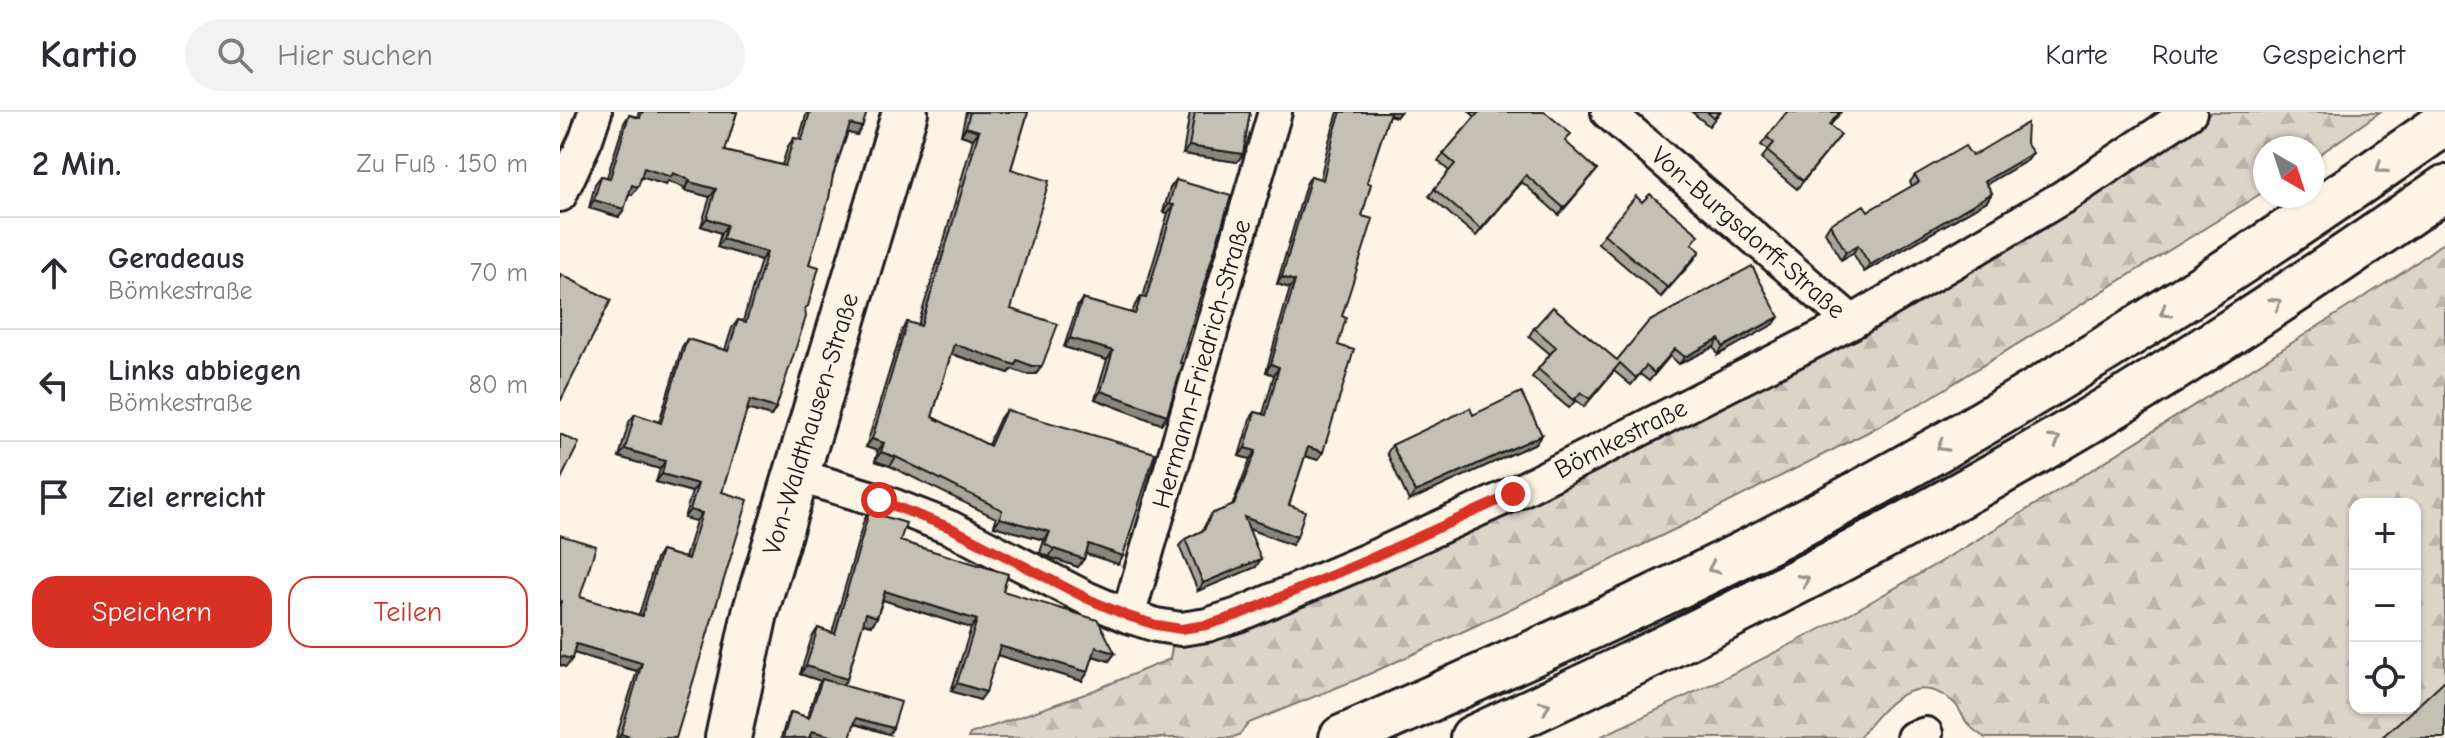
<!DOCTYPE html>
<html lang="de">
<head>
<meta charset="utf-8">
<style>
	body { margin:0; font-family:"Comic Neue",sans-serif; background:#f2f2f3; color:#2b2b33 }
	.controls { position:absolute; right:24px; bottom:24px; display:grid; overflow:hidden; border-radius:16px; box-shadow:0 2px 6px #0004 }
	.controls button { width:72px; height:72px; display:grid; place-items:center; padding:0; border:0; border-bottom:2px solid #e1e1e2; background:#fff; color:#2b2b33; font:40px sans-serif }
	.compass { position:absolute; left:1693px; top:24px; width:72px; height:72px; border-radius:50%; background:#fff; box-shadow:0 2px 6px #0004; rotate:141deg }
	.stop { position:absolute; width:24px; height:24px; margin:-18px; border:6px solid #d93025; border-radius:50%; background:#fff }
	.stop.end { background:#d93025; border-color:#fff; box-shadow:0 2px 8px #0008 }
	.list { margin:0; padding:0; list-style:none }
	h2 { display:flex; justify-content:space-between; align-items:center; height:104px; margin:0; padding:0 32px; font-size:34px }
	h2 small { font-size:26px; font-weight:400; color:#7c7c81 }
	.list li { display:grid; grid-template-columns:52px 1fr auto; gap:24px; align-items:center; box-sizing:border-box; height:112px; padding:0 32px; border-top:2px solid #e1e1e2 }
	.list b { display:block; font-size:30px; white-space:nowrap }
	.list p { margin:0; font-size:26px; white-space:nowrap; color:#7c7c81 }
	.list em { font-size:26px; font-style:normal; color:#7c7c81 }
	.actions { display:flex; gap:16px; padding:24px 32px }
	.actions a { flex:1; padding:18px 0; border:2px solid #d93025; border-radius:24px; text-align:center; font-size:28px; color:#d93025 }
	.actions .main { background:#d93025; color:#fff }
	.icon { flex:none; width:44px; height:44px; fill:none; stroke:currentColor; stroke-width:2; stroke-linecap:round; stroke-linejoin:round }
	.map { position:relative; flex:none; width:1885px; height:626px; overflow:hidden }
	header { display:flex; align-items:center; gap:48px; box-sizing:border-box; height:112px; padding:0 40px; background:#fff; border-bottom:2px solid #e1e1e2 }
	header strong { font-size:38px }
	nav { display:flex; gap:44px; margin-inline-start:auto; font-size:28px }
	.search { width:560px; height:72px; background:#f2f2f3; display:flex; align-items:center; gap:20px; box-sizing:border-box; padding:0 28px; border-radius:44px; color:#7c7c81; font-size:30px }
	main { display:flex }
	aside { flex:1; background:#fff }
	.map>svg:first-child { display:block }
</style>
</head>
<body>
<header>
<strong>Kartio</strong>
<div class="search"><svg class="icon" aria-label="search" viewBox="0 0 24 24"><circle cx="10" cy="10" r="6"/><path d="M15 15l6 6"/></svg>Hier suchen</div>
<nav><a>Karte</a><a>Route</a><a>Gespeichert</a></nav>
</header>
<main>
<aside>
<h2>2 Min.<small>Zu Fuß · 150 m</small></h2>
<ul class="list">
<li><svg class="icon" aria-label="ahead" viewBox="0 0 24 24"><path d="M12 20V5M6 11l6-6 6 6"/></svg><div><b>Geradeaus</b><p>Bömkestraße</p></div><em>70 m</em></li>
<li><svg class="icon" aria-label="left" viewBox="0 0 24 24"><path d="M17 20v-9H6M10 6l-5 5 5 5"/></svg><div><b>Links abbiegen</b><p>Bömkestraße</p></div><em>80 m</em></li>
<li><svg class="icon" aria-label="arrive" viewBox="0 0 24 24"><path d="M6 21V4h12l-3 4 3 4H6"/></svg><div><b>Ziel erreicht</b></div></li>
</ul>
<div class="actions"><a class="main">Speichern</a><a>Teilen</a></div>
</aside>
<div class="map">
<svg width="1885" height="626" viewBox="0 0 1885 626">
	<defs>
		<pattern id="forest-firs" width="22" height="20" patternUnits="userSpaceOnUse" patternTransform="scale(2)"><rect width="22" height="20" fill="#dbd5c8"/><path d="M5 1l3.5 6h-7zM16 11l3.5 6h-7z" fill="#bbb6ab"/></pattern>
	</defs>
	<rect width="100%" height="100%" fill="#fcf5e5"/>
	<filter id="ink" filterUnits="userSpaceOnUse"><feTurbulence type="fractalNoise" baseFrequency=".0125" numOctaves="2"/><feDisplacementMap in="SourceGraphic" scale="16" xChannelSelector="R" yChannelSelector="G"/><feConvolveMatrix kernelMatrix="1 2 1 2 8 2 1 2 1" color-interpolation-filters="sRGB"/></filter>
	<g filter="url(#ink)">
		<path fill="url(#forest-firs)" stroke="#7c7872" stroke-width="2" fill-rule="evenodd" d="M1652 0H1820L1753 47V36H1705V79L1367 288 1306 321 1130 410 915 514 798 567 689 611 679 623 671 626H408L410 622 525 582 610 547 613 529 1449 129Z
			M1885 129V570L1824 626H1425C1420 622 1414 619 1410 614 1402 607 1401 596 1392 589 1352 557 1322 597 1299 626H1038C1131 582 1225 538 1314 488 1495 385 1669 270 1845 159ZM1795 392H1855V596H1795Z"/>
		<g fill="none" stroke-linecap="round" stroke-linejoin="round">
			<defs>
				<path id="street" d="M1048 0 1292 210
					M0 83 26 27 35 0
					M236 363 319 388 391 416 528 487 568 504 596 513 621 517 647 513 678 503 805 449 953 382 1292 210 1503 85 1630 0
					M568 504 715 0
					M1353 626 1366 622"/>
				<path id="secondary" d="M168 626 195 501 345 0"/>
				<path id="highway" d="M782 626C916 567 1050 508 1181 443 1427 319 1660 169 1885 11
					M913 626C1105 539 1292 446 1474 341 1615 260 1751 169 1885 76"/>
			</defs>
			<use href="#street" stroke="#1c1c1c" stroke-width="38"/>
			<use href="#secondary" stroke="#1c1c1c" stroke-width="50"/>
			<use href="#highway" stroke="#1c1c1c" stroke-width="50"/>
			<use href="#street" stroke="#fcf5e5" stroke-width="32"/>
			<use href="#secondary" stroke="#fcf5e5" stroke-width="44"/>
			<use href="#highway" stroke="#fcf5e5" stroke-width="44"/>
		</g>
		<path fill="#a9a59a" stroke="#1c1c1c" stroke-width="2" d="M79 0H177L165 39 222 53 228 34 234 26 239 27 247 0H307L297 23 288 20 273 63 249 152 245 198 216 296 211 304 187 297 162 380 116 626H56L77 559 13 541 6 555 0 553V423L20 485 79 503 96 447 101 439 125 446 136 409 124 406 132 380 96 370 100 357 59 345 69 310 75 302 99 310 122 235 127 227 165 238 172 216 178 208 183 209 201 148 157 135 161 121 141 114 150 85 124 78 125 76 108 69 106 73 81 65 72 83 69 82 64 97 59 105 29 96 35 72 41 64 47 65 64 11 69 3 77 5Z
			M406 0H468L451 57V197L482 254 476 262H466L452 257 449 261 391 242 372 305 428 333 440 306 446 298 558 452 526 441 518 455 489 445 480 441 484 428 434 414 436 406 330 354 315 349 318 339 306 335 342 218 347 210 358 213 385 125 413 27 401 23Z
			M630 0H690L683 42 677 50 623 42Z
			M778 0H840L836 5 829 3 807 70 802 104 782 204 758 348 745 344 729 393 732 433 689 417 696 455 638 479 619 434 625 427 642 419 651 402 672 394 690 347 679 344 690 307 695 300 703 302 714 263 706 260 730 176 717 172 746 72 751 64 760 67 769 29Z
			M910 0H985L1005 30 1037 58 999 103 962 70 916 124 869 84 889 59 878 49 915 5Z
			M1132 0H1160L1149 14Z
			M1227 0H1281L1270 14 1281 23 1237 77 1201 47 1208 38 1201 33Z
			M1466 31 1468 48 1427 72 1432 81 1427 89 1304 160 1293 141 1281 148 1265 120 1270 112 1308 99 1352 74 1350 70 1355 63Z
			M616 68 620 251 607 303 601 312 535 287 547 248 504 235 517 195 522 187 572 201 575 193 581 185H583L608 101 603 100 610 76Z
			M1044 122 1132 133 1140 139 1101 185 1038 131Z
			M1214 212 1158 243 1154 235 1119 252 1110 244 1089 269 1080 262 1071 273 1054 259 1024 295 1016 288 1009 296 972 265 990 242 969 224 974 216 1057 248Z
			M913 303 976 331 849 389 827 341 832 333Z
			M309 400 340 429 443 479 555 541 549 549 533 544 528 560 522 569 437 543 420 588 391 579 411 516 323 488 317 505 312 513 303 511 287 567 282 573 329 622 294 612 290 626H221L227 606 231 600 247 605 258 573 261 569 240 562 252 525 258 516 272 521 304 408Z"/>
		<path fill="#89867d" stroke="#1c1c1c" stroke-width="2" d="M828 0H840L836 5 827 2Z
			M290 12 302 15 297 23 285 20Z
			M406 15 419 19 413 27 401 23Z
			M629 34 683 42 677 50 623 42Z
			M1473 41 1468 48 1420 76 1425 69Z
			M84 56 113 61 130 68 125 76 108 69 106 73 78 64Z
			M130 70 156 77 150 85 124 78Z
			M72 73 78 75 72 83 66 81Z
			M1432 81 1427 89 1304 160 1310 153Z
			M34 88 64 97 59 105 29 96Z
			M609 92 614 93 608 101 603 100Z
			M147 106 167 113 161 121 141 114Z
			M163 127 207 140 201 148 157 135Z
			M1298 133 1293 141 1281 148 1286 140Z
			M1140 139 1134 148 1101 185 1108 176Z
			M722 165 735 169 730 176 717 172Z
			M1219 205 1214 212 1158 243 1163 235Z
			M510 226 553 239 547 248 504 235Z
			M1159 227 1154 235 1119 252 1125 245Z
			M394 232 457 248 482 254 476 262H466L452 257 449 261 389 241Z
			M711 252 719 255 714 263 706 260Z
			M541 279 607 303 601 312 535 287Z
			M190 288 216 296 211 304 184 296Z
			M982 323 976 331 849 389 855 380Z
			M312 327 324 331 318 339 306 335Z
			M748 335 763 340 758 348 742 343Z
			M685 336 696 339 690 347 679 344Z
			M65 337 105 349 100 357 59 345Z
			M321 340 336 345 330 354 315 349Z
			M102 362 138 372 132 380 96 370Z
			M130 398 142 401 136 409 124 406Z
			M684 405 737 425 732 433 678 413Z
			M440 406 490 420 484 428 434 414Z
			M529 432 563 444 558 452 523 441Z
			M494 437 524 447 518 455 489 445Z
			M701 447 696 455 638 479 643 471Z
			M325 479 417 508 411 516 320 487Z
			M306 501 317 505 312 513 300 510Z
			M16 532 82 551 77 559 10 540Z
			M440 534 528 560 522 569 434 542Z
			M536 535 555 541 549 549 530 543Z
			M0 544 12 547 6 555 0 553Z
			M246 554 287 567 281 576 240 562Z
			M397 571 426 580 420 588 391 579Z
			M296 606 333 616 329 622 292 611Z
			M252 619 278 626H253L248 624Z
			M61 622 73 626H58Z"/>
		<path fill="#c4c0b3" stroke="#1c1c1c" stroke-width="2" d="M82 0H177L165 39 225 54 234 26 242 28 250 0H307L302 15 290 12 273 63 269 86 249 152 259 155 248 194 245 196 246 205 216 296 190 288 162 380 188 388 116 626H73L61 622 82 551 16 532 12 547 0 544V493L1 489 0 488V423L36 434 20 485 82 504 101 439 128 447 142 401 130 398 138 372 102 362 105 349 65 337 75 302 101 311 127 227 168 239 178 208 186 210 207 140 163 127 167 113 147 106 156 77 130 70V68L113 61 111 65 84 56 78 75 72 73 64 97 34 88 41 64 50 66 69 3 80 6Z
			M410 0H468L451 57 489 69 451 197 498 212 482 254H472L457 248 455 253 394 232 372 305 430 334 446 298 595 341 563 444 529 432 524 447 494 437 485 432 490 420 440 406 442 398 336 345 321 340 324 331 312 327 347 210 361 214 391 117 419 19 406 15Z
			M635 0H690L683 42 629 34Z
			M781 0H830L807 70 811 72 802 104 813 107 782 204 786 206 778 233 794 238 763 340 748 335 729 393 745 399 737 425 684 405 701 447 643 471 625 427 644 418 651 402 674 393 696 339 685 336 695 300 706 303 719 255 711 252 735 169 722 165 751 64 763 68 774 21Z
			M919 0H985L1011 22 1005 29 1037 58 1004 96 966 63 921 117 874 77 895 52 883 42Z
			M1147 0H1159L1154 6Z
			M1227 0H1280L1269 13 1281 23 1243 69 1207 39 1214 31 1207 25Z
			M1467 11 1466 31 1473 41 1425 69 1432 81 1310 153 1298 133 1286 140 1270 112 1304 93 1308 99 1359 70 1355 63 1405 34 1412 44Z
			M616 68 671 84 620 251H623L607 303 541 279 553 239 510 226 522 187 575 202 581 185 586 186 614 93 609 92Z
			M1090 82 1139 123 1132 132 1140 139 1108 176 1044 122 1076 84 1082 90Z
			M1192 154 1219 205 1163 235 1159 227 1125 245 1115 237 1094 261 1086 254 1076 266 1060 251 1030 287 1021 280 1014 288 978 257 996 235 974 216 993 195 1057 248 1088 210Z
			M0 162 51 188 0 290Z
			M961 280 982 323 855 380 832 333 910 296 913 303Z
			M0 322 19 331 0 369Z
			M309 400 346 411 340 429 448 462 443 479 538 508 555 541 536 535 528 560 440 534 426 580 397 571 417 508 325 479 317 505 306 501 287 567 246 554 258 516 275 522Z
			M262 567 341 590 333 616 296 606 290 626H278L252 619 249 626H223L231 600 249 606Z
			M1885 568V626H1821L1855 596Z"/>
		<defs><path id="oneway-chevron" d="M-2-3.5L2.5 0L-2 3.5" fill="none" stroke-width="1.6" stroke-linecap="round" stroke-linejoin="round" transform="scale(2)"/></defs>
		<g stroke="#97938b">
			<use href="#oneway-chevron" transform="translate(1821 56) rotate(145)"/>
			<use href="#oneway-chevron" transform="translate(1716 191) rotate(-33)"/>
			<use href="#oneway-chevron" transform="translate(1605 200) rotate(148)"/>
			<use href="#oneway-chevron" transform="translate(1495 328) rotate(-31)"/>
			<use href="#oneway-chevron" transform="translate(1382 334) rotate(150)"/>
			<use href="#oneway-chevron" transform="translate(1153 456) rotate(155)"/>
			<use href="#oneway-chevron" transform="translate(1244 468) rotate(-28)"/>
			<use href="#oneway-chevron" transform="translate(985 594) rotate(-24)"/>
		</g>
	</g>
	<g fill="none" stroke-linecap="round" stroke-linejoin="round" filter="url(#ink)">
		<path stroke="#d93025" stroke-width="10" d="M319 388 391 416 528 487 568 504 596 513 621 517 647 513 678 503 805 449 953 382"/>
	</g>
	<g text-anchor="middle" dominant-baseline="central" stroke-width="8" stroke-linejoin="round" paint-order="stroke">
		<g font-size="26" fill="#1c1c1c" stroke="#fcf5e5">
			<text transform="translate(1188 121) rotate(41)">Von-Burgsdorff-Straße</text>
			<text transform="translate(642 252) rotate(-74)">Hermann-Friedrich-Straße</text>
			<text transform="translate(251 312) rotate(-73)">Von-Waldthausen-Straße</text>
			<text transform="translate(1061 327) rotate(-27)">Bömkestraße</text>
		</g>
	</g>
</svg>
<div class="controls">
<button>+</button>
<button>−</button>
<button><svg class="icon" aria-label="locate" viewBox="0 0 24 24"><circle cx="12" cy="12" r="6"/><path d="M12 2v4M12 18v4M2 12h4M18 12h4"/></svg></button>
</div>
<svg class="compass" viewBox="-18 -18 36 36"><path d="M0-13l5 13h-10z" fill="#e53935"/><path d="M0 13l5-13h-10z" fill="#7c7c81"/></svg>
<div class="stop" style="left:319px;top:388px"></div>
<div class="stop end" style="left:953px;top:382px"></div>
</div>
</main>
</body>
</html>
